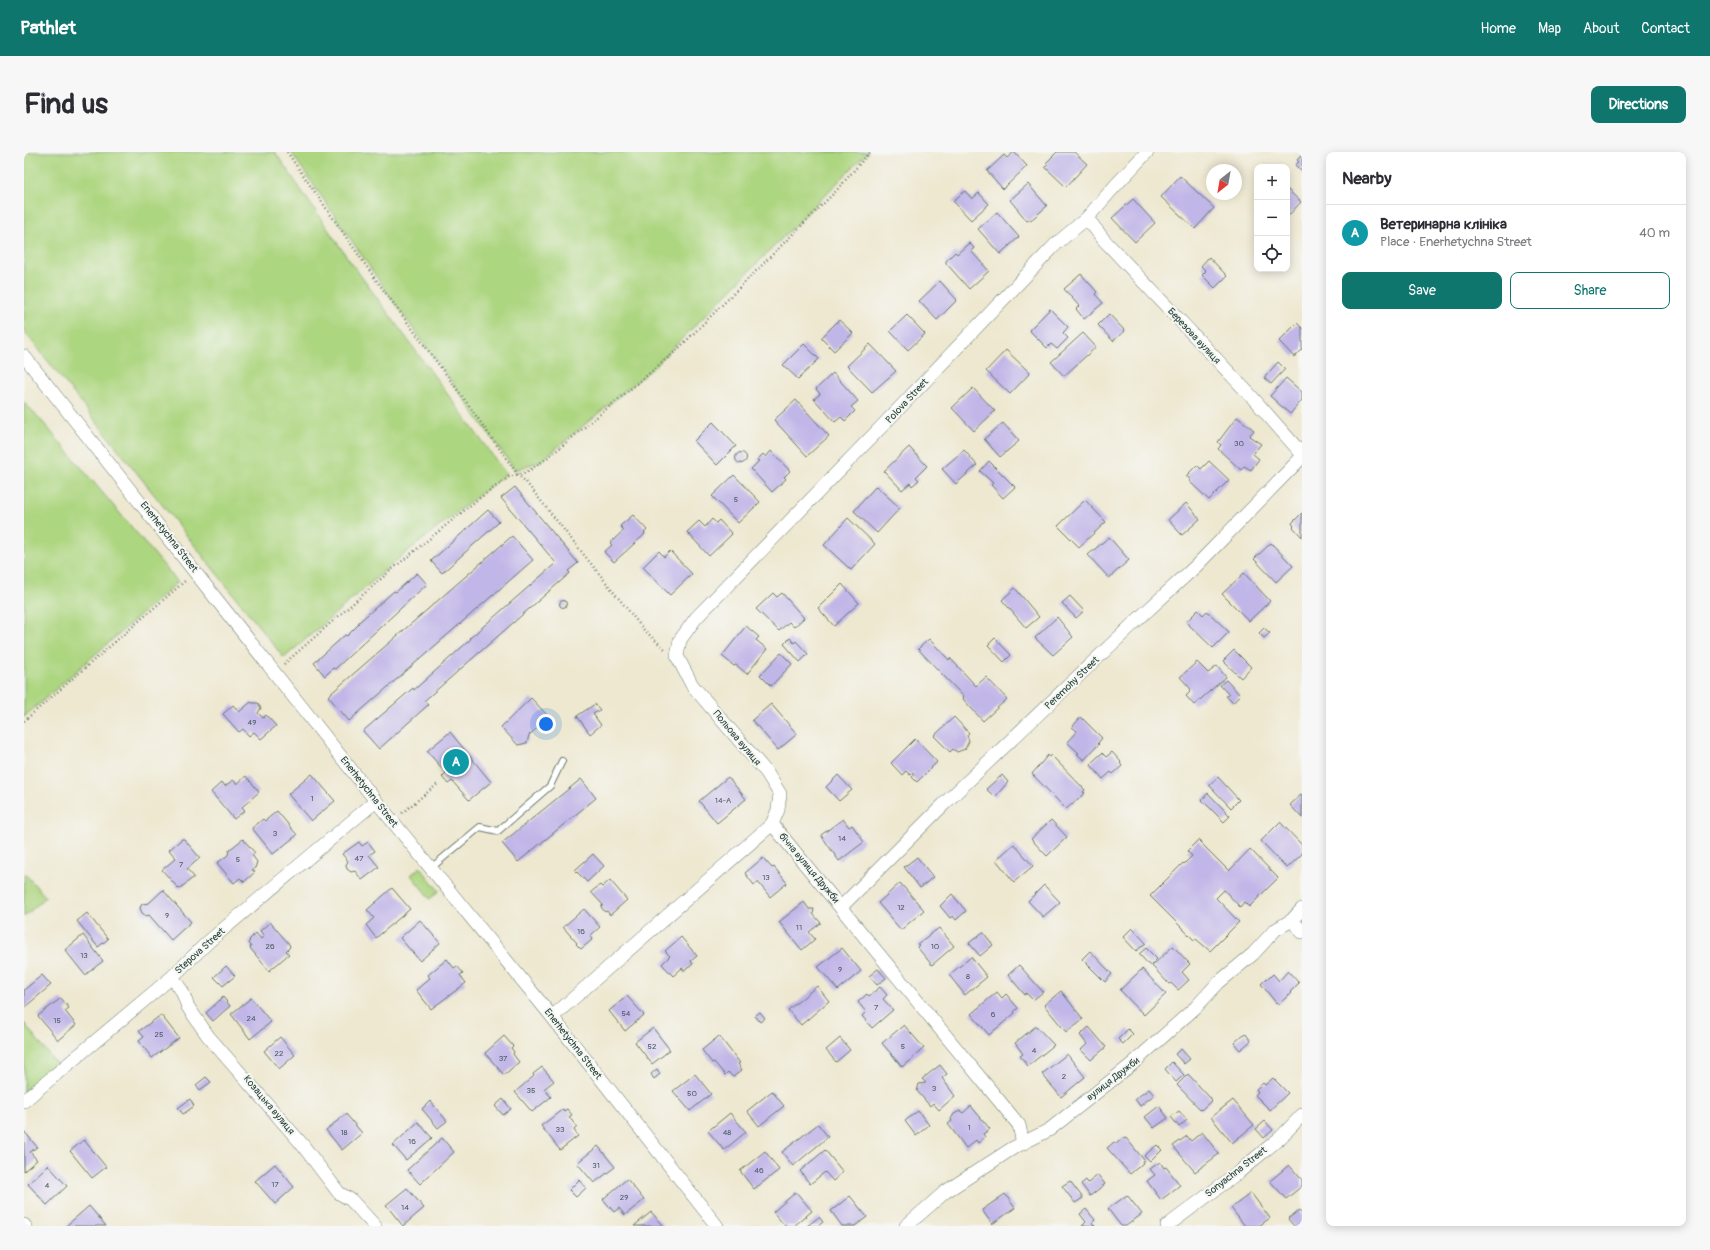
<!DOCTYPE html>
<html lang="en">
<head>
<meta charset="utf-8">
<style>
	body { margin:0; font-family:Pangolin,sans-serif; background:#f7f7f7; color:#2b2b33 }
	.controls { position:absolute; right:12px; top:12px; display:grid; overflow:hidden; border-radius:8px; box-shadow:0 2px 10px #0003 }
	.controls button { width:36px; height:36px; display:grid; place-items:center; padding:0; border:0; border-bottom:1px solid #e1e1e2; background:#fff; color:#2b2b33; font:20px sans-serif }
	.compass { position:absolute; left:1182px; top:12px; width:36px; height:36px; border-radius:50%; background:#fff; box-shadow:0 2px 10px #0003; rotate:211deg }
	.you { position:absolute; left:522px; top:572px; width:14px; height:14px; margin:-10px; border:3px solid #fff; border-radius:50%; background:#1a73e8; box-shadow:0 0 0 6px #1a73e833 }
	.badge { display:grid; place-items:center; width:26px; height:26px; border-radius:50%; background:#0f766e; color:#fff; font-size:13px; font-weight:700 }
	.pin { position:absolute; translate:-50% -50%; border:2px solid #fff; box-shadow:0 1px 4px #0006 }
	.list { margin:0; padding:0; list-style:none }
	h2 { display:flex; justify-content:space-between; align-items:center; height:52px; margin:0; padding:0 16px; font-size:17px }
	h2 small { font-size:13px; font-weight:400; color:#7c7c81 }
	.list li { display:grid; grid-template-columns:26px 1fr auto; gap:12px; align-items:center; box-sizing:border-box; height:56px; padding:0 16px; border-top:1px solid #e1e1e2 }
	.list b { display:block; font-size:15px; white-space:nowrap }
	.list p { margin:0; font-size:13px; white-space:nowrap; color:#7c7c81 }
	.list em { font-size:13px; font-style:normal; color:#7c7c81 }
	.actions { display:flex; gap:8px; padding:12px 16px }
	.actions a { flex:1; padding:9px 0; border:1px solid #0f766e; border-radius:8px; text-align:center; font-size:14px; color:#0f766e }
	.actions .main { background:#0f766e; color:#fff }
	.icon { flex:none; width:22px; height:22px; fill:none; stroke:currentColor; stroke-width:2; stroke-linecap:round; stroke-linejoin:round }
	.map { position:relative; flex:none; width:1278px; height:1074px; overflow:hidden; border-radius:8px }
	header { display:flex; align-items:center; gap:24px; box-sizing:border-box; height:56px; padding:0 20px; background:#0f766e; color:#fff }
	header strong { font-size:19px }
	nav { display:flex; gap:22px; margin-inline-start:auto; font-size:14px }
	.intro { display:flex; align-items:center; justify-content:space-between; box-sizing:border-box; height:96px; padding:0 24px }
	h1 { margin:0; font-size:28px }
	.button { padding:10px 18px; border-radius:8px; background:#0f766e; color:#fff; font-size:14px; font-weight:700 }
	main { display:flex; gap:24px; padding:0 24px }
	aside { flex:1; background:#fff; border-radius:8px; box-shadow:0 2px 10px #0003 }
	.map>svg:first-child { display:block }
</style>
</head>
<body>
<header>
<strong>Pathlet</strong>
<nav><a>Home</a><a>Map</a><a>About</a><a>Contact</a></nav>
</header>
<div class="intro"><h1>Find us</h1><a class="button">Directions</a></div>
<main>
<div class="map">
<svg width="1278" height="1074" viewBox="0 0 1278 1074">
	<rect width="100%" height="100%" fill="#f6f6f2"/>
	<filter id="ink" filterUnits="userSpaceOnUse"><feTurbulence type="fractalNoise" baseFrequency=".025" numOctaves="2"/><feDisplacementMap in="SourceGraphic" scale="8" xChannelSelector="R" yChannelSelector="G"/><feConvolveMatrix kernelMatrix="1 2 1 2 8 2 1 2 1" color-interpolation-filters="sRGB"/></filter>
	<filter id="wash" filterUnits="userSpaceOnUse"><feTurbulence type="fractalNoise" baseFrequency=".012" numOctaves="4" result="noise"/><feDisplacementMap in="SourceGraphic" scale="16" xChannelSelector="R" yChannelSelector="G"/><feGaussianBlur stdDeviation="0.9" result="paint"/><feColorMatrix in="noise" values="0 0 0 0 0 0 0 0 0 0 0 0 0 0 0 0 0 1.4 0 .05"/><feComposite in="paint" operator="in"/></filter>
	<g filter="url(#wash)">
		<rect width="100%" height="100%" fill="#eee8d0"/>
		<path fill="#add680" stroke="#668a5a" d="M0 0H251L323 105 482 322 379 403 260 506 0 179Z
			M267 0H844L629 216 517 309 491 318 360 136Z
			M0 250 17 268 154 430 0 565Z
			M396 715 415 739 406 747 387 723Z
			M0 721 22 745 0 765Z
			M0 871 33 913 0 940Z"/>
		<g id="blocks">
			<path fill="#c1b6e8" d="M990 0 1003 14 979 37 963 19 980 3 983 6Z
				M1033 0H1050L1063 12 1042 35 1021 15 1024 13 1022 11Z
				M1278 3V20L1271 13 1275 10 1273 8Z
				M1156 24 1190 56 1171 77 1137 45Z
				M1004 32 1023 54 1006 69 1005 68 1003 69 986 48Z
				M1263 37 1277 50 1264 64 1263 63Z
				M941 39 948 47 955 41 965 52 947 68 929 49Z
				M1109 47 1131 71 1111 90 1088 66Z
				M973 60 995 85 976 102 954 77Z
				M945 91 950 96 947 99 965 119 945 137 922 111V109L931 100 933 102Z
				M1185 105 1203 124 1191 136 1178 123 1182 119 1177 114Z
				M1057 122 1073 140 1071 142 1079 151 1060 167 1052 157 1055 154 1040 137Z
				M916 129 933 148 913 168 895 149Z
				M1026 157 1044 175 1039 181 1044 186 1033 197 1027 192 1023 196 1005 178Z
				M1085 162 1101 179 1089 189 1074 173Z
				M883 163 901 182 884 198 866 179Z
				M815 168 829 181 810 199 797 186Z
				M1273 171 1278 176V197L1270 205 1255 189Z
				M1059 181 1072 195 1040 224 1027 210Z
				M780 192 795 207 774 227 759 213Z
				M846 192 872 219 848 240 823 214Z
				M982 198 1006 221 986 242 962 219Z
				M1254 210 1261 217 1247 232 1240 226Z
				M809 221 834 249 827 255 831 259 821 269 817 265 811 270 790 247 796 242 792 237Z
				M1262 226 1278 240V248L1266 262 1246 244Z
				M949 236 971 259 950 279 928 256Z
				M772 248 805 284 783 304 750 268Z
				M1213 265 1230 278 1225 284 1237 292 1229 302 1235 307 1227 318 1220 314 1217 318 1194 297 1197 293 1194 290Z
				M689 270 712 294 693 313 670 289Z
				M979 271 995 289 976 305 960 287Z
				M885 295 903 314 892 325 895 328 888 334 886 331 878 338 860 319Z
				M940 298 953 313 932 332 918 317Z
				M747 299 766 319 760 325 762 327 748 340 727 317 735 309 733 308 739 302 742 305Z
				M711.5 306a5.5 5.5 0 1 1 11 0a5.5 5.5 0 1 1-11 0Z
				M965 309 991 335 979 346 967 333 969 331 956 319Z
				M1185 309 1205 328 1185 348 1165 329 1167 328 1162 324 1173 313 1177 317Z
				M710 323 736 350 714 371 688 344Z
				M852 334 876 356 853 381 830 359Z
				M491 335 554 411 544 419 546 421 400 549 404 553 355 597 339 579 389 536 390 538 447 487 446 486 532 411 477 346Z
				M1061 348 1082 370 1055 395 1034 374Z
				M1162 351 1176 367 1158 383 1144 368Z
				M464 358 475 370 418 421 407 409Z
				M1278 361V385L1269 375 1270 374 1268 371Z
				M609 363 623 378 620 381 621 382 590 410 580 400 588 393 586 391 600 378 596 374Z
				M824 366 851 392 827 418 800 393Z
				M688 367 692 371 695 368 708 382 685 404 663 380 675 369 681 375Z
				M488 384 509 408 325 569 304 544Z
				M1085 385 1105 408 1085 426 1064 403Z
				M1247 391 1269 414 1252 430 1230 407Z
				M635 399 640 405 646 399 668 422 646 443 619 415Z
				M393 421 403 432 311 517 309 516 301 524 290 511 321 483 323 484 335 472 334 471 370 439 372 440Z
				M1220 421 1246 449 1225 469 1198 442Z
				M818 432 835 451 810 474 794 456Z
				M991 436 1015 465 1002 476 978 448Z
				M749 441 753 445 758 441 780 466 770 475 765 470 755 479 732 457Z
				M1046 444 1060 459 1052 466 1038 451Z
				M535.5 452a3.5 3.5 0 1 1 7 0a3.5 3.5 0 1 1-7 0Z
				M1174 458 1179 463 1183 459 1205 480 1189 496 1162 470Z
				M1033 465 1049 485 1029 503 1011 486Z
				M722 474 735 485 732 488 743 497 723 522 712 513 710 514 698 504Z
				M1240 476 1246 481 1240 486 1235 481Z
				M766 486 770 491 772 489 784 502 776 510 760 492Z
				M971 486 987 503 980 510 964 493Z
				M905 487 925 508 926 506 952 534 962 525 983 547 959 569 939 547 940 545 894 497Z
				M1210 498 1227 515 1217 526 1199 509Z
				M757 501 768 512 747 534 736 523Z
				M1173 510 1184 521 1193 514 1202 525 1170 553 1162 544 1167 539 1166 536 1156 525Z
				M1202 528 1216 543 1209 551 1202 544 1205 543 1196 533Z
				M507 546 523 563 515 571 517 573 505 583 503 591 494 593 477 575Z
				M227 550 228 551H234L237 556 234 561 239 566 242 563 252 574 237 587 230 580 225 584 219 577 215 580 199 562 209 553 215 560Z
				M571 552 576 558 569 562 577 573 566 582 553 564Z
				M747 552 773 582 754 598 728 568Z
				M930 565 945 581 943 583 945 589 941 597 933 600 929 597 926 600 910 584Z
				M1057 565 1078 586 1074 591 1075 592 1060 608 1053 602 1055 601 1043 590 1053 579 1048 575Z
				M426 580 467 630 445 648 428 629 424 632 418 625 422 621 403 599Z
				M891 587 913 610 893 630 888 625 890 622 889 620 886 623 882 619 878 623 867 611Z
				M1088 600 1097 610 1096 611 1098 614 1089 622 1087 620 1079 627 1066 612 1078 601 1082 605Z
				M1024 603 1025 605 1027 603 1061 638 1059 640 1061 641 1042 657 1008 622Z
				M288 622 311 649 287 669 264 642Z
				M814 623 828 638 815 649 802 635Z
				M978 623 984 630 971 645 962 637Z
				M222 624 235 640 218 655 221 658 210 667 187 640 198 630 201 634 209 628 213 632Z
				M704 625 722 647 693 671 675 649Z
				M1194 625 1215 648 1207 656 1185 633Z
				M557 627 572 646 494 710 478 691Z
				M1184 641 1206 664 1200 670 1178 648Z
				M1278 642V666L1266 653Z
				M253 659 273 683 249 702 228 676 239 667 241 669Z
				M819 667 825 675 828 673 840 690 815 709 797 683Z
				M1027 668 1043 685 1023 704 1007 687Z
				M1256 670 1278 693V702L1263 716 1237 689Z
				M158 687H160L176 706 163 717 170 725 155 737 138 718 152 706 145 698Z
				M219 687 231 701 228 703 233 710 231 716 228 718 231 720 220 730 216 726 210 731 193 711 204 703 205 698Z
				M1174 688 1205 719 1226 697 1254 726 1225 755 1220 750 1216 755 1200 738 1192 746 1215 770 1186 799 1172 787 1170 788 1126 744 1159 711 1160 712 1168 704 1163 699Z
				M335 690 338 694 344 690 351 699 345 703 355 715 338 728 331 719 327 720 323 717 322 713 324 709 318 702Z
				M990 692 1009 714 990 730 972 708Z
				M569 702 580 714 563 730 551 718Z
				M893 705 909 725 896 736 880 715Z
				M739 706 748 716 750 715 763 731 746 745 734 730 730 733 721 721Z
				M586 728 603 748 586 763 583 759 581 760 577 755 579 753 567 740 576 733 578 735Z
				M876 731 900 758 877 778 854 751Z
				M1020 733 1036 750 1019 765 1004 749Z
				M368 736 386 757 352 786 342 773 350 766 343 758Z
				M139 738 167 770 147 788 125 763 122 764 118 761 116 756 118 752 125 751Z
				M928 742 942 759 932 768 929 764 926 766 916 754Z
				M780 750 785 757H790L789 762 797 771 785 780 791 787 778 798 755 770Z
				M560 757 576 775 566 784 569 787 557 797 552 792 553 791 539 775Z
				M63 761 84 787 74 795 53 769Z
				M396 768 416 791 396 809 376 786Z
				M246 770 265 792 266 795 262 799 265 802 245 819 226 796 227 795 224 791 226 789 225 788 232 781 237 787 240 784 236 779Z
				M915 776 930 794 908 813 893 795 895 793 893 792Z
				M1108 776 1122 791 1112 799 1099 785Z
				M959 780 969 793 956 804 945 791Z
				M59 783 79 809 61 823 41 798Z
				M657 785 673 804 667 809 669 812 660 819 658 816 649 824 638 812 646 804 641 799Z
				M1149 794 1166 812 1158 820 1165 828 1154 838 1147 831 1145 832 1128 814Z
				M818 796 837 819 814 838 794 815Z
				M1122 796 1133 807 1126 814 1115 802Z
				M1066 799 1088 822 1081 830 1058 807Z
				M947 805 963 825 941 843 925 823Z
				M423 807 430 816 433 814 439 821 436 823 442 831 407 857 392 838 406 826 404 823Z
				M995 813 1019 840 1009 848 1002 841 1001 843 984 823Z
				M202 814 211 824 199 834 190 825Z
				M854 817 862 826 853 833 845 824Z
				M1118 817 1142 842 1120 863 1096 838Z
				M1264 819 1275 831 1266 840 1267 841 1255 852H1253L1237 832 1243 826 1244 827 1249 822 1255 829Z
				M18 823 27 833 1 855 0 853V838Z
				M793 834 805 849 777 873 764 858Z
				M856 835 863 843 859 847 869 858 848 876 838 864 842 860 834 850 843 842 845 844Z
				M1037 839 1059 867 1042 880 1020 853Z
				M973 840 978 846 982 842 994 856 990 860 991 861 965 883 947 862Z
				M603 844 620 863 601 879 585 859Z
				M199 845 206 854 189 869 182 861Z
				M37 846 45 856 41 859 52 873 34 888 14 864Z
				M227 846 247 870 226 887 207 862Z
				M736 860 741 866 736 870 731 864Z
				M137 863 155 886 128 906 115 889 120 885 115 879Z
				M880 873 900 896 878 915 858 891Z
				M1012 874 1030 893 1004 914 996 904 999 902 991 891Z
				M1065 875 1082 895 1067 908 1057 898 1063 892 1056 883Z
				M629 876 646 898 628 912 611 890Z
				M1104 877 1109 882 1099 892 1094 887Z
				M1221 881 1227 889 1216 898 1210 891Z
				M480 884 489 894 487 896 490 900 489 902 495 910 480 923 461 901Z
				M695 884 716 911 714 912 718 918 709 925 704 920 701 923 690 910 688 911 678 898Z
				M256 885 271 903 255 917 240 899Z
				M816 886 826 898 812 910 802 898Z
				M1157 897 1166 907 1160 912 1151 902Z
				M1043 902 1061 925 1037 945 1018 922Z
				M1148 910 1160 923 1152 930 1141 917Z
				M916 913 923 922 918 926 931 944 915 958 909 951 906 954 893 939 895 932 902 931 898 927Z
				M518 915 530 929 520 937 527 945 508 960 491 940 510 924 509 922Z
				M633 917 636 922 630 927 627 922Z
				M671 922 687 942 666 959 649 939Z
				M1164 922 1188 948 1177 958 1153 933Z
				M182 925 187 930 176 938 172 933Z
				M1249 926 1264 941 1246 958 1231 943 1234 940 1232 937 1239 931 1241 933Z
				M1125 937 1130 943 1116 954 1111 947Z
				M748 939 760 954 735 974 723 959Z
				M166 947 170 954 159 962 154 956Z
				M479 947 487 957 479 963 471 954Z
				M1209 948 1230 973 1208 991 1187 965Z
				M406 949 423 969 414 976 398 957Z
				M947 954 966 977 959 982 961 985 954 991 952 988 942 996 924 972 928 969 927 967 930 962 936 959 939 961Z
				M1135 954 1144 966 1130 976 1121 965Z
				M539 957 540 959 543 957 548 963 545 965 553 975 550 978 554 984 536 998 517 974Z
				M894 959 905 973 892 984 881 969Z
				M1155 959 1163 968 1155 975 1147 965Z
				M706 961 722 980 700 998 684 979Z
				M322 962 338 981 318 998 302 978Z
				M1241 969 1249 978 1240 986 1232 977Z
				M394 970 408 986 382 1008 369 993Z
				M794 972 804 985 769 1014 758 1000Z
				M0 979 13 995 6 1000 13 1008 0 1019Z
				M1178 980 1195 1002 1171 1020 1149 994 1163 984 1167 989Z
				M418 986 430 1000 396 1032 383 1018Z
				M1099 986 1100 987 1102 986 1120 1008 1118 1009 1119 1011 1106 1022 1083 996 1090 990 1092 992Z
				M60 988 82 1015 68 1026 46 999Z
				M1133 993 1138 998 1126 1010 1120 1004Z
				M574 994 591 1015 570 1031 553 1011Z
				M801 998 819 1020 809 1029 801 1020 786 1032 776 1019Z
				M741 999 755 1018 730 1037 716 1019Z
				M1136 1010 1140 1016 1142 1015 1156 1033 1137 1048 1123 1029 1131 1023 1126 1017Z
				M251 1012 270 1035 251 1052 231 1029Z
				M24 1013 43 1034 23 1053 4 1032Z
				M1265 1013 1278 1028V1034L1262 1047 1246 1029Z
				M1074 1023 1081 1032 1066 1044 1057 1032 1062 1028 1064 1031Z
				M603 1027 620 1048 601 1063 595 1056 590 1060 579 1047Z
				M555 1028 562 1036 552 1045 545 1038Z
				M1046 1029 1059 1046 1051 1051 1038 1034Z
				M383 1036 400 1056 379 1074 362 1053Z
				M772 1040 788 1059 770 1074H761L749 1060Z
				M1227 1041 1246 1066 1235 1074H1221L1207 1056Z
				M981 1042 991 1056 968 1072 958 1058Z
				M1103 1043 1118 1062 1102 1074H1097L1084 1057Z
				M826 1044 843 1065 831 1074H818L807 1059Z
				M65 1054 82 1074H42Z
				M1062 1057 1071 1068 1068 1071 1071 1074H1058L1062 1070 1056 1062Z
				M1275 1058 1278 1061V1074H1270L1264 1067Z
				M627 1060 640 1074H610Z
				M795 1065 799 1070 794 1074H783Z"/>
		</g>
	</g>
	<g filter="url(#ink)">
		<use href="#blocks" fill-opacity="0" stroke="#67796b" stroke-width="1"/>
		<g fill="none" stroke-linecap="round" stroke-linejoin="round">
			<defs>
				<path id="lane" d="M407 716 456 675 474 679 526 634 538 609"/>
				<path id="street" d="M1063 66 1080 88 1228 245 1278 302
					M0 204 352 649 525 861 693 1074
					M748 672 754 658 756 642 743 621 668 533 653 504 656 488 672 466 861 271 1032 92 1063 66 1091 34 1123 0
					M817 755 920 652 1110 471 1172 414 1278 305
					M1268 768 1278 780
					M148 825 158 839 164 855 184 884 277 991 315 1041 327 1048 351 1074
					M528 865 748 672 995 973 999 992
					M0 949 148 825 184 790 352 649
					M0 1073 1 1074
					M882 1074 921 1040 989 996 1025 978 1107 913 1172 855 1194 831 1229 802 1251 778 1268 768 1278 757
					M1143 1074 1216 1019 1257 985 1278 963"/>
			</defs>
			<use href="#lane" stroke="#67796b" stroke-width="8"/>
			<use href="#street" stroke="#67796b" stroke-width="14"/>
			<path stroke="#67796b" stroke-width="2.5" stroke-dasharray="1 3" stroke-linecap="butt" d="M263 0 352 128 438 244 494 323 501 329 620 478 641 497
				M260 512 366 419 453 348 485 325 503 320 526 304 652 199 811 40 846 0
				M0 569 161 429
				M378 661 415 631"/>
			<use href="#lane" stroke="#fff" stroke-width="6"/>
			<use href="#street" stroke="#fff" stroke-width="13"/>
		</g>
	</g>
	<g text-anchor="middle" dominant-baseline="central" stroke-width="4" stroke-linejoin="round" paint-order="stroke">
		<g font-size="8" fill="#485b61">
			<text x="1215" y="291">30</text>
			<text x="712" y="347">5</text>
			<text x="228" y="570">49</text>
			<text x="288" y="646">1</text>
			<text x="699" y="648">14-А</text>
			<text x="251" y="681">3</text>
			<text x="818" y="686">14</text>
			<text x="335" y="706">47</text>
			<text x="214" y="707">5</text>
			<text x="157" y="712">7</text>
			<text x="742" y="725">13</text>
			<text x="877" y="755">12</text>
			<text x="143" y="763">9</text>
			<text x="775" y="775">11</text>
			<text x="557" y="779">16</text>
			<text x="246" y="794">26</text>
			<text x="911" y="794">10</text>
			<text x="60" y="803">13</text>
			<text x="816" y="817">9</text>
			<text x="944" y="824">8</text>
			<text x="852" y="855">7</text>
			<text x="602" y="861">54</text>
			<text x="969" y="862">6</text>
			<text x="227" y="866">24</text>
			<text x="33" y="868">15</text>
			<text x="135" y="882">25</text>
			<text x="628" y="894">52</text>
			<text x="879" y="894">5</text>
			<text x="1010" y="898">4</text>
			<text x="255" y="901">22</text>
			<text x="479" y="906">37</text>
			<text x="1040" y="924">2</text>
			<text x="910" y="936">3</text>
			<text x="507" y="938">35</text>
			<text x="668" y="941">50</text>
			<text x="945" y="975">1</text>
			<text x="536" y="977">33</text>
			<text x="320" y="980">18</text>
			<text x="703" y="980">48</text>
			<text x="388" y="989">16</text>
			<text x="572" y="1013">31</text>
			<text x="735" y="1018">46</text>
			<text x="251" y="1032">17</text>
			<text x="23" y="1033">4</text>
			<text x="600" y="1045">29</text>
			<text x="381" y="1055">14</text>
		</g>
		<g font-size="10" fill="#1f3d34" stroke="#f6f6f2">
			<text transform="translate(1170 184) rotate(47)">Березова вулиця</text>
			<text transform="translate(883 249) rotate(-47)">Polova Street</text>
			<text transform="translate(145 385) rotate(52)">Enerhetychna Street</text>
			<text transform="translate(1048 531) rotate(-44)">Peremohy Street</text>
			<text transform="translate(713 586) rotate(50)">Польова вулиця</text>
			<text transform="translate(345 640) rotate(52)">Enerhetychna Street</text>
			<text transform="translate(785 716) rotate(50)">бічна вулиця Дружби</text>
			<text transform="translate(176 799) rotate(-42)">Stepova Street</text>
			<text transform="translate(549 892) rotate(52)">Enerhetychna Street</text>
			<text transform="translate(1089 927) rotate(-38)">вулиця Дружби</text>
			<text transform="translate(245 953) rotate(50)">Козацька вулиця</text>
			<text transform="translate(1212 1020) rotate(-38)">Sonyachna Street</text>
		</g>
	</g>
</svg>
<div class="controls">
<button>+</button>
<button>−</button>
<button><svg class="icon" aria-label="locate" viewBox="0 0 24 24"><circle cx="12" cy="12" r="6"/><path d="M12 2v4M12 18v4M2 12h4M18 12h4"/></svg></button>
</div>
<svg class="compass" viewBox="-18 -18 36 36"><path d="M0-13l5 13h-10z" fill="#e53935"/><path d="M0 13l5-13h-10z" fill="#7c7c81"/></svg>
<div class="you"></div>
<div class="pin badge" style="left:432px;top:610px;background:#0f9aa8">A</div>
</div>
<aside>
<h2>Nearby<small></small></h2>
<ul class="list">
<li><span class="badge" style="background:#0f9aa8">A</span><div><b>Ветеринарна клініка</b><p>Place · Enerhetychna Street</p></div><em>40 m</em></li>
</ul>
<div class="actions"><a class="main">Save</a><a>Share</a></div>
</aside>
</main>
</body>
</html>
